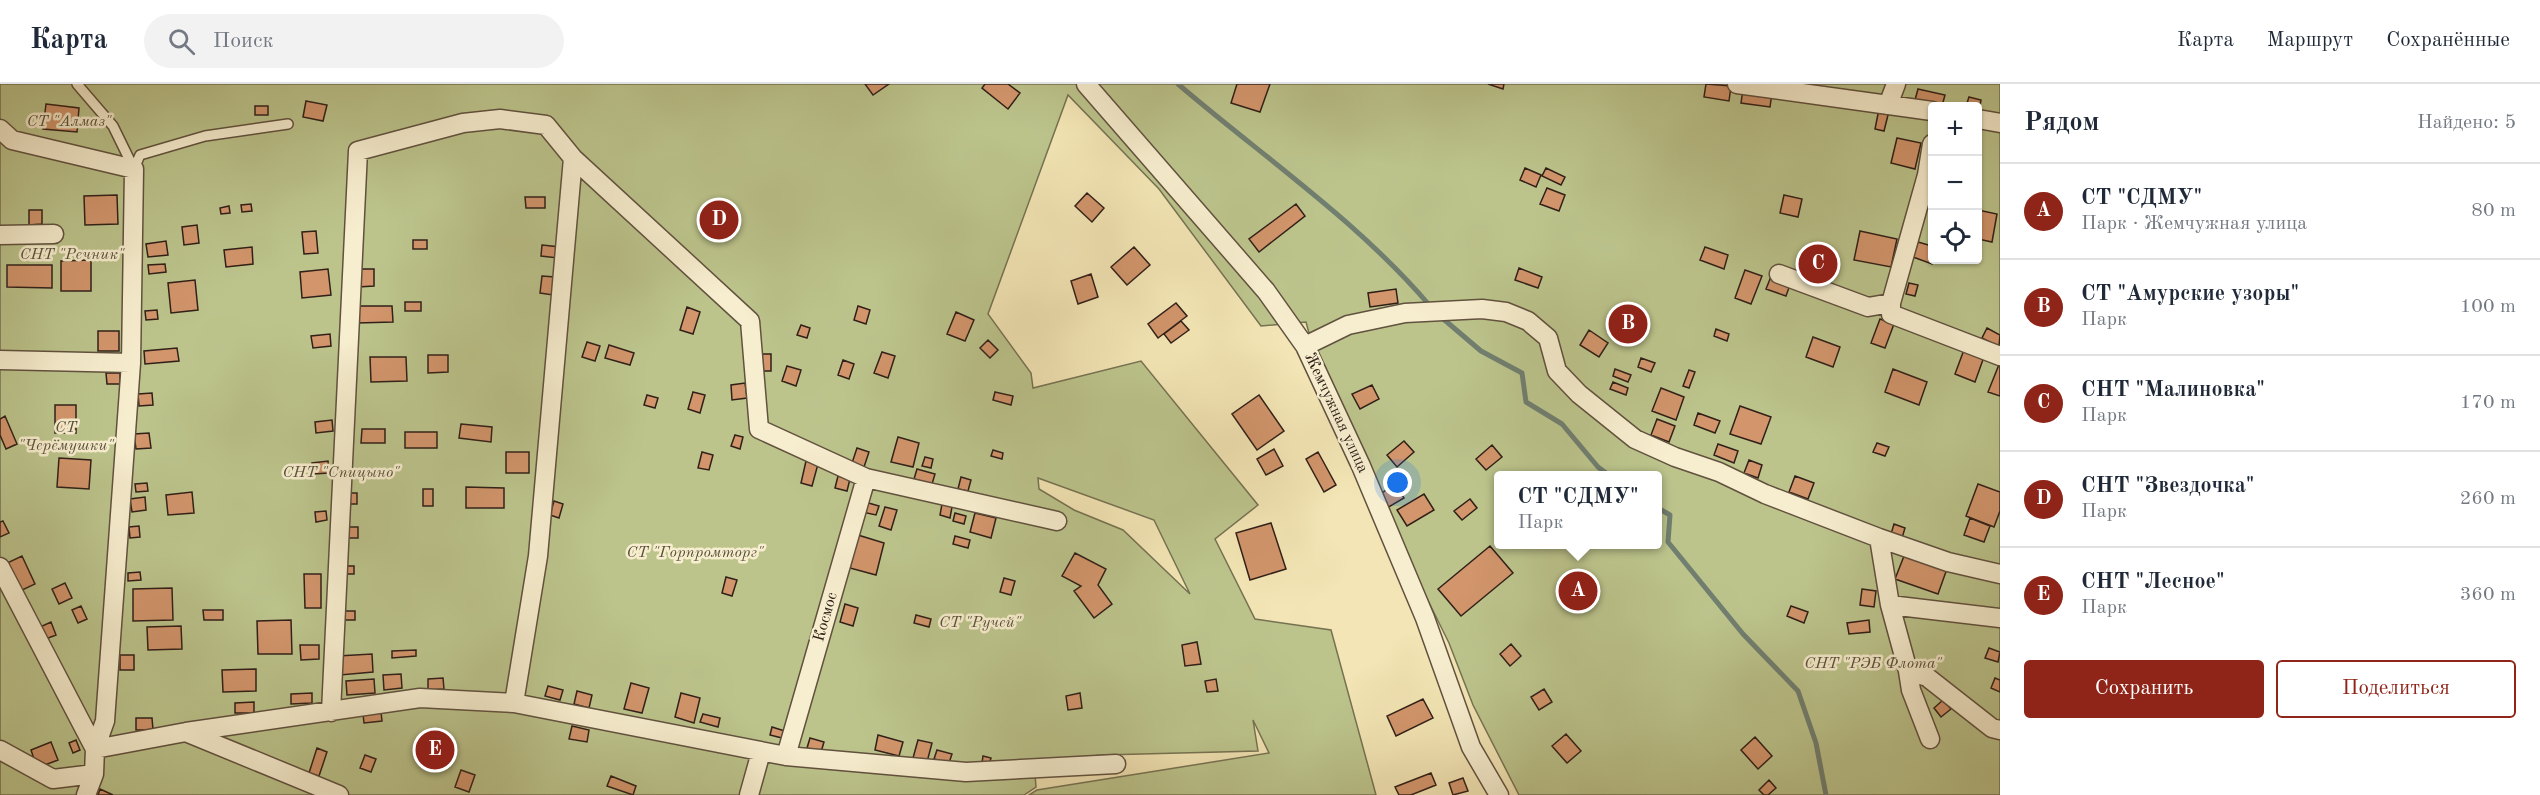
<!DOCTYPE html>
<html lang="ru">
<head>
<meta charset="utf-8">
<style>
	body { margin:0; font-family:"Old Standard TT",serif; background:#f2f2f3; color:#1f2937 }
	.controls { position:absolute; right:18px; top:18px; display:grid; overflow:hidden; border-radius:6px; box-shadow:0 2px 4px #0004 }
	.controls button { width:54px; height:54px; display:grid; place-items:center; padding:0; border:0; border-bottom:2px solid #e0e1e3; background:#fff; color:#1f2937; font:30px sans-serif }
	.you { position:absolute; left:1398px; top:399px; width:21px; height:21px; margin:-15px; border:4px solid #fff; border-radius:50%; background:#1a73e8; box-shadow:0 0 0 9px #1a73e833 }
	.badge { display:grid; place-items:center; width:39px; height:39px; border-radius:50%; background:#8f2418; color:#fff; font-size:20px; font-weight:700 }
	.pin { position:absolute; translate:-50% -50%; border:3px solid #fff; box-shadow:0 2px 6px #0006 }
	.popup { position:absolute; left:1494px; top:387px; width:168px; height:78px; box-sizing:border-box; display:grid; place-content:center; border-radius:6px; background:#fff; filter:drop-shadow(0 2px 4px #0005); font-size:20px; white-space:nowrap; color:#747a83 }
	.popup b { font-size:22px; color:#1f2937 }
	.popup::after { content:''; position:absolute; left:50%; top:100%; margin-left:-12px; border:12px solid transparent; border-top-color:#fff }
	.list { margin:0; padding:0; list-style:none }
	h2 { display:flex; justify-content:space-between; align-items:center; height:78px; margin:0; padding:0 24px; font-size:26px }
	h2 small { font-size:20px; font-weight:400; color:#747a83 }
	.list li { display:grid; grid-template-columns:39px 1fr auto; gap:18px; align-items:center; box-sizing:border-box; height:96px; padding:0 24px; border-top:2px solid #e0e1e3 }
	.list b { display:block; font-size:22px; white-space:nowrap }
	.list p { margin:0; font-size:20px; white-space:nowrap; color:#747a83 }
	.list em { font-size:20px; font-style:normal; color:#747a83 }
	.actions { display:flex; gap:12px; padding:18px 24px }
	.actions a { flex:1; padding:14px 0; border:2px solid #8f2418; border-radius:6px; text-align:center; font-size:21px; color:#8f2418 }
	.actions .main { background:#8f2418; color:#fff }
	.icon { flex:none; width:33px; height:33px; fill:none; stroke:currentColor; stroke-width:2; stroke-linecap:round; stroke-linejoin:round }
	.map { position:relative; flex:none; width:2000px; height:711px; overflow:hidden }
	header { display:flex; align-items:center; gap:36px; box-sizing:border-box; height:84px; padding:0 30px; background:#fff; border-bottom:2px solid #e0e1e3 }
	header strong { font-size:28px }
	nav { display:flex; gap:33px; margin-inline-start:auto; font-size:21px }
	.search { width:420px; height:54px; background:#f2f2f3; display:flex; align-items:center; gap:15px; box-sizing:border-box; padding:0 21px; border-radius:33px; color:#747a83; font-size:22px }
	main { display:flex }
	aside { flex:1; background:#fff }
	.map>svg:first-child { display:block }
</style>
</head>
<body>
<header>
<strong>Карта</strong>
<div class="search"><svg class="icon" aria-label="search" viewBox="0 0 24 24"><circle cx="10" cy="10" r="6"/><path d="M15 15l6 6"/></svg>Поиск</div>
<nav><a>Карта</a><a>Маршрут</a><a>Сохранённые</a></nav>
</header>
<main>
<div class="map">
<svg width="2000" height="711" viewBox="0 0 2000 711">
	<rect width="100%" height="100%" fill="#f3e5b5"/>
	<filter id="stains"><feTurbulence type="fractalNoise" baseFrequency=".00333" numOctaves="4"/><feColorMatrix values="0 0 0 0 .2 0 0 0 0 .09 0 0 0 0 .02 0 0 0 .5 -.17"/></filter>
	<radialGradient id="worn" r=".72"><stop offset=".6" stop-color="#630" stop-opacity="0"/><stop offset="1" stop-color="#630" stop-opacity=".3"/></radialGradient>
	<path fill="#bcc48c" stroke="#767252" stroke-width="1.5" fill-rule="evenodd" d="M0 0H2000V711H1519L1473 621 1449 559 1398 456 1315 271 1306 238 1261 242 1159 105 1068 11 988 230 1031 289 1033 304 1141 277 1258 421 1215 455 1255 535 1331 546 1376 711H1029L1037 706 1269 669 1253 636 1258 667 1102 671 1034 678 1036 703 1024 711H0ZM1932 22H1978V176H1932ZM1498 392H1658V460H1498ZM1038 394 1154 436 1190 510 1123 446 1074 426 1039 405Z"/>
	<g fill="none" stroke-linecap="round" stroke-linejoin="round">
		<path stroke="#717f70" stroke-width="5" d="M1178 0C1262 72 1358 137 1430 222
			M1441 233 1481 267 1522 289 1526 318 1562 340 1598 383 1610 392
			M1658 424 1670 431 1668 458 1743 550 1798 607 1816 659 1826 711"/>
	</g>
	<path fill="#d2956c" stroke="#302018" stroke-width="1.5" d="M865 0H889L873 11Z
		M985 0H1008L1020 9 1008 25 982 4Z
		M1237 0H1270L1260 28 1231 19Z
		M1488 0H1504L1503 5Z
		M1706 0 1731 2 1729 17 1704 13Z
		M1743 5 1772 9 1770 23 1741 19Z
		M1918 5 1945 11 1942 22 1915 16Z
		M1969 13 1981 16 1978 32V22H1966Z
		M306 17 327 21 323 37 303 33Z
		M46 20 79 24 77 48 43 45Z
		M255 22H268V31H255Z
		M1879 25 1889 27 1884 47 1875 45Z
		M1897 54 1921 59 1915 85 1891 79Z
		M1525 84 1541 91 1536 103 1520 96Z
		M1546 84 1565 93 1561 101 1542 92Z
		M1547 104 1565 111 1559 127 1540 120Z
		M1087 109 1104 124 1092 138 1075 122Z
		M117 111 118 140 85 141 84 112Z
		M1784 111 1802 115 1798 133 1780 129Z
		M525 113H545V124H526Z
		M251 120 252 127 242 128 241 121Z
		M1296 120 1305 132 1259 168 1249 155Z
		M229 122 230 129 221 130 220 124Z
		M29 126H42V140L29 141Z
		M1978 126 1997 130 1992 158 1978 155Z
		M197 141 199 159 184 161 182 143Z
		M316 147 318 169 304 170 302 148Z
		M1860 147 1897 155 1891 183 1854 176Z
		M413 156H427V165H413Z
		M166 157 168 171 148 173 146 160Z
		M1918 158 1932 162V180L1913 173Z
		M542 161 560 163 558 174 541 172Z
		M252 163 253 180 226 183 224 166Z
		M1134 163 1150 181 1127 201 1111 183Z
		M1705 163 1728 171 1724 185 1700 176Z
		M91 176V207H61V177Z
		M165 180 166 188 149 190 148 181Z
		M7 181H52V204L7 203Z
		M1519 184 1542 193 1538 204 1515 196Z
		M328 185 331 211 302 214 300 188Z
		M358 185H374V202L358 203Z
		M1745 186 1762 192 1751 220 1735 214Z
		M1091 190 1098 213 1078 220 1071 197Z
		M1772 190 1791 198 1786 212 1766 205Z
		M542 192 555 193 553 211 540 209Z
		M195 196 198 226 171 229 168 199Z
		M1909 199 1918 201 1915 212 1906 210Z
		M1396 205 1398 219 1370 223 1368 209Z
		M405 218H421V227H405Z
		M1176 219 1187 232 1158 254 1148 240Z
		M357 222H392L393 238 357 239Z
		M858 222 870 226 866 240 854 236Z
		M687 223 700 228 693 250 680 246Z
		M157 226 158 235 146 236 145 227Z
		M956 228 974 236 965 257 947 250Z
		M1880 235 1894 240 1885 264 1871 259Z
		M1181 237 1189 246 1171 259 1164 250Z
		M801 241 810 244 807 254 797 251Z
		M1987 244 2000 251 1999 263 1982 254Z
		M1716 245 1729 250 1727 257 1714 252Z
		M1589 246 1608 259 1599 273 1580 261Z
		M98 247H119V267H98Z
		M330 250 331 262 313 264 311 252Z
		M1813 253 1840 263 1833 283 1806 273Z
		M988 256 998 266 990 274 980 264Z
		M587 258 600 262 595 277 582 273Z
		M609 261 634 269 630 281 605 274Z
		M1965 263 1985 270 1975 298 1955 290Z
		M177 264 179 277 145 280 144 267Z
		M882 268 895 272 888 294 874 289Z
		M762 270H771V287H763Z
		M428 271H448V288L428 289Z
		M370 273H406L407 297 371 298Z
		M1641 274 1655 279 1651 288 1638 283Z
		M843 276 854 280 849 295 838 291Z
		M2000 278V312L1988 308Z
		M787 282 801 286 796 302 782 297Z
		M1615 285 1631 291 1628 298 1613 292Z
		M1893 285 1927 298 1919 321 1885 308Z
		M1689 286 1695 288 1689 304 1683 302Z
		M106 289H120V300H107Z
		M1613 298 1628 304 1626 311 1610 305Z
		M745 299 747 314 732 316 731 301Z
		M1372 301 1379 315 1360 325 1352 310Z
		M1661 304 1684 313 1676 336 1652 327Z
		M693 308 705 311 700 329 688 325Z
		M995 308 1013 312 1011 321 993 316Z
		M152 309 153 321 139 322 138 310Z
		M647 311 658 314 655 324 644 321Z
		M1259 311 1284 347 1257 366 1232 330Z
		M55 321H76V349H55Z
		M1740 322 1771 333 1761 360 1730 350Z
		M1698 329 1720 337 1715 349 1694 341Z
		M5 332 17 360 6 365 0 351V335Z
		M1657 335 1675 342 1669 358 1651 351Z
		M332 336 333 347 316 349 315 338Z
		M461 340 492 343 491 358 459 354Z
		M362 345H385V359H361Z
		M405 348H437V364H405Z
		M149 349 151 364 136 365 134 350Z
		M735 351 743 353 740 365 731 362Z
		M898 353 919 359 913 383 891 378Z
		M1404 357 1414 368 1397 383 1387 371Z
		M1877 359 1889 363 1885 372 1873 368Z
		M1718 360 1738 367 1734 379 1714 371Z
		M1492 361 1502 373 1486 386 1476 375Z
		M857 364 869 368 864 383 852 379Z
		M1274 365 1283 382 1266 391 1257 375Z
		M993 366 1003 369 1002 375 991 372Z
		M506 368H529V389H506Z
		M702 368 713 371 709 386 698 384Z
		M1318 368 1336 401 1324 408 1306 375Z
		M925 373 933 375 931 384 922 382Z
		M59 374 91 376 89 405 57 403Z
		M1749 376 1762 381 1758 394 1744 389Z
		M328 377 329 389 313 390 312 379Z
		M806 377 818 380 812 402 801 399Z
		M917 385 935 390 932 400 914 395Z
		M838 392 850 395 847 407 835 404Z
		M1795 392 1814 399 1808 415 1789 408Z
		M961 393 971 396 968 407 958 405Z
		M147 399 148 407 136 408 135 400Z
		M1395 400 1404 414 1387 424 1379 411Z
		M1978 400 2000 408V427L1994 443 1966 432Z
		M466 403 504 404V424H466Z
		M423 405H433V422H423Z
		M192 408 194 429 168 431 166 411Z
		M346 409H357V420H345Z
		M1424 410 1434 426 1407 442 1397 426Z
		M145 413 146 426 132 428 130 415Z
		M1470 415 1477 424 1462 436 1454 427Z
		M554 417 563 420 559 434 550 431Z
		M865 418 879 422 876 431 862 428Z
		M942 420 952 423 950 434 940 431Z
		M885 423 897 426 891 446 879 442Z
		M326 427 327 436 316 438 315 428Z
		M955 429 966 432 964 440 953 437Z
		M975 429 996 434 991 454 970 448Z
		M1970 434 1990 442 1984 458 1964 451Z
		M3 437 9 449 0 453V438Z
		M1271 439 1286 485 1250 496 1236 449Z
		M1894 440 1905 444 1902 454 1891 450Z
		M139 442 140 453 130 454 129 443Z
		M342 443H358V454H342Z
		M858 451 884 459 876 491 850 484Z
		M955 452 970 456 968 464 953 460Z
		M1490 462 1513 489 1461 532 1438 505Z
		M1906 467 1948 482 1938 510 1895 495Z
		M1075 469 1106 485 1098 501 1112 520 1094 534 1074 507 1081 502 1062 492Z
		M22 472 35 500 18 508 5 480Z
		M340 482H354V490H340Z
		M140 488 141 496 128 497V489Z
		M304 490H321V524H305Z
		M726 493 737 496 732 512 722 509Z
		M1004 494 1015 497 1011 511 1000 508Z
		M65 499 72 514 59 520 52 505Z
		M172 504 173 536 133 537V505Z
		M1862 505 1876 507 1874 523 1860 521Z
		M845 520 858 524 853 542 840 538Z
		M81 522 87 535 78 539 72 526Z
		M1791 522 1808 528 1804 539 1787 532Z
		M203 526H223V536H204Z
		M340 527H355V536H340Z
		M916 531 931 535 929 543 914 539Z
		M291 536 292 570H258L257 537Z
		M1869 536 1870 548 1849 550 1847 539Z
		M51 538 56 551 43 556 38 544Z
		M181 542 182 565 148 566 147 543Z
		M1197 558 1201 580 1185 582 1182 561Z
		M1511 560 1521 572 1510 582 1500 570Z
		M300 561H319V575L301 576Z
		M1989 564 2000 568 1998 578 1985 574Z
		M416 566V572L392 574V567Z
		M372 570 373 588 340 591 338 572Z
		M120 571H134V586H120Z
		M256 585V607L223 608 222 586Z
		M401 590 402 604 384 606 383 591Z
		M443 594 444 605 428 606V595Z
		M1995 594 2000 596V608L1991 604Z
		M374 595 375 609 347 611 346 597Z
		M1216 595 1218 607 1207 608 1205 597Z
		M631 599 649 604 642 629 624 625Z
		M548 602 563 606 560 616 545 612Z
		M1544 605 1552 618 1539 626 1531 613Z
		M577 607 592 611 589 624 574 620Z
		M312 609V619L291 620V610Z
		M681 609 700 614 694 639 675 633Z
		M1080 609 1082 624 1068 626 1066 612Z
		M1423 615 1433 634 1396 652 1387 632Z
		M1943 616 1951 625 1941 633 1934 624Z
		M254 618V629H235V619Z
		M381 628 382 637 364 639 363 630Z
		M703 630 720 634 718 643 700 638Z
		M136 634H152L153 646H136Z
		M572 642 589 646 587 658 569 655Z
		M772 643 788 648 786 655 770 651Z
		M1566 650 1581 667 1567 679 1552 662Z
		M878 651 903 658 899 672 875 666Z
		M1755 653 1772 672 1758 685 1741 666Z
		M810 654 824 658 821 668 807 664Z
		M76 656 80 666 73 669 69 659Z
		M918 656 932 659 927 678 913 674Z
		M51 658 58 676 37 684 31 666Z
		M317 664 327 668 319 692 309 689Z
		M937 666 952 670 949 679 934 675Z
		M365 671 376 675 371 688 360 684Z
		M983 672 991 674 989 681 982 679Z
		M461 686 475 691 469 708 455 703Z
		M1431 689 1436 701 1411 711H1399L1395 703Z
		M611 692 636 702 633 711 607 702Z
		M1463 694 1468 707 1453 711 1449 699Z
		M1769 696 1776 704 1768 711H1764L1759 706Z
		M100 705 113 711H98Z"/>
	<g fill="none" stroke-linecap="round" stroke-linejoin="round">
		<defs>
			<path id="lane" d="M77 0 113 42 134 85
				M134 85 140 71 205 52 288 40"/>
			<path id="street" d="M1086 0 1266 207 1305 262 1361 382 1425 534 1471 663 1499 711
				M1737 0 1932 27
				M1888 21 1896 0
				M1978 35 2000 39
				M0 45 12 56 134 85 131 279 105 637 95 665 94 690 86 711
				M0 151 54 150
				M1779 190 1868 223 1891 219 1927 91 1932 60
				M1891 219V230L2000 272
				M1305 262 1348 241 1405 229 1482 225 1506 228 1528 237 1548 254 1557 287 1579 310 1635 355 1675 373 1719 388 1765 410 1879 454 1948 478 2000 490
				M0 276 131 279
				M1879 454 1890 521 2000 534
				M0 483 95 665 186 648 420 614 514 619 786 672 966 688 1116 680
				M1890 521 1908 587 1927 593 1992 644 2000 646
				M1908 587 1911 606 1930 655
				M514 619 538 472 573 74
				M331 628 358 67 463 39 500 35 546 41 573 74 750 237 759 345 866 394 1057 437
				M188 649 339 711
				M0 666 53 695 94 690
				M786 672 866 394
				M749 711 761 668"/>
		</defs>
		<use href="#lane" stroke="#61513f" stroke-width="12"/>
		<use href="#street" stroke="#61513f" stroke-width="21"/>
		<use href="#lane" stroke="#f7eecf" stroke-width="9"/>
		<use href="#street" stroke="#f7eecf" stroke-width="18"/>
	</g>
	<g text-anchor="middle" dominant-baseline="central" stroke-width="5" stroke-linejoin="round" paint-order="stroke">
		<g font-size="16" font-style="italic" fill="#5a513b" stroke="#f7eecf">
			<text x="69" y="38">СТ "Алмаз"</text>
			<text x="72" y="171">СНТ "Речник"</text>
			<text x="66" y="344">СТ<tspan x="66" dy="18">"Черёмушки"</tspan></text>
			<text x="341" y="389">СНТ "Спицыно"</text>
			<text x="695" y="469">СТ "Горпромторг"</text>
			<text x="980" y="539">СТ "Ручей"</text>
			<text x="1873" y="580">СНТ "РЭБ Флота"</text>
		</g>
		<g font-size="16" fill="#302018" stroke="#f7eecf">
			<text transform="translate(1336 329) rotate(65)">Жемчужная улица</text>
			<text transform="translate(826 533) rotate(-74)">Космос</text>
		</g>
	</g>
	<rect width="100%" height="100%" filter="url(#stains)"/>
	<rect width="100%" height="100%" fill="url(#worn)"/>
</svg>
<div class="controls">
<button>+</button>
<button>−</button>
<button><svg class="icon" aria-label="locate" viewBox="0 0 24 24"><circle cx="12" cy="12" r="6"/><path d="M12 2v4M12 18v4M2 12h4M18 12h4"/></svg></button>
</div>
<div class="you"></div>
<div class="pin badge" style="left:1578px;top:507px">A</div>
<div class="popup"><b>СТ &quot;СДМУ&quot;</b>Парк</div>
<div class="pin badge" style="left:1628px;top:240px">B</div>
<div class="pin badge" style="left:1818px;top:180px">C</div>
<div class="pin badge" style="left:719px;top:136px">D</div>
<div class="pin badge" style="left:435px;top:666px">E</div>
</div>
<aside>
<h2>Рядом<small>Найдено: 5</small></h2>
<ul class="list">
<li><span class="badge">A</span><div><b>СТ &quot;СДМУ&quot;</b><p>Парк · Жемчужная улица</p></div><em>80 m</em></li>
<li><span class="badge">B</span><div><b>СТ &quot;Амурские узоры&quot;</b><p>Парк</p></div><em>100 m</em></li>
<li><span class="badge">C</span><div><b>СНТ &quot;Малиновка&quot;</b><p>Парк</p></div><em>170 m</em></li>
<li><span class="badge">D</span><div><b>СНТ &quot;Звездочка&quot;</b><p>Парк</p></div><em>260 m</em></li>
<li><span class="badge">E</span><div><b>СНТ &quot;Лесное&quot;</b><p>Парк</p></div><em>360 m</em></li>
</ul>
<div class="actions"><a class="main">Сохранить</a><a>Поделиться</a></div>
</aside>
</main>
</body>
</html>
